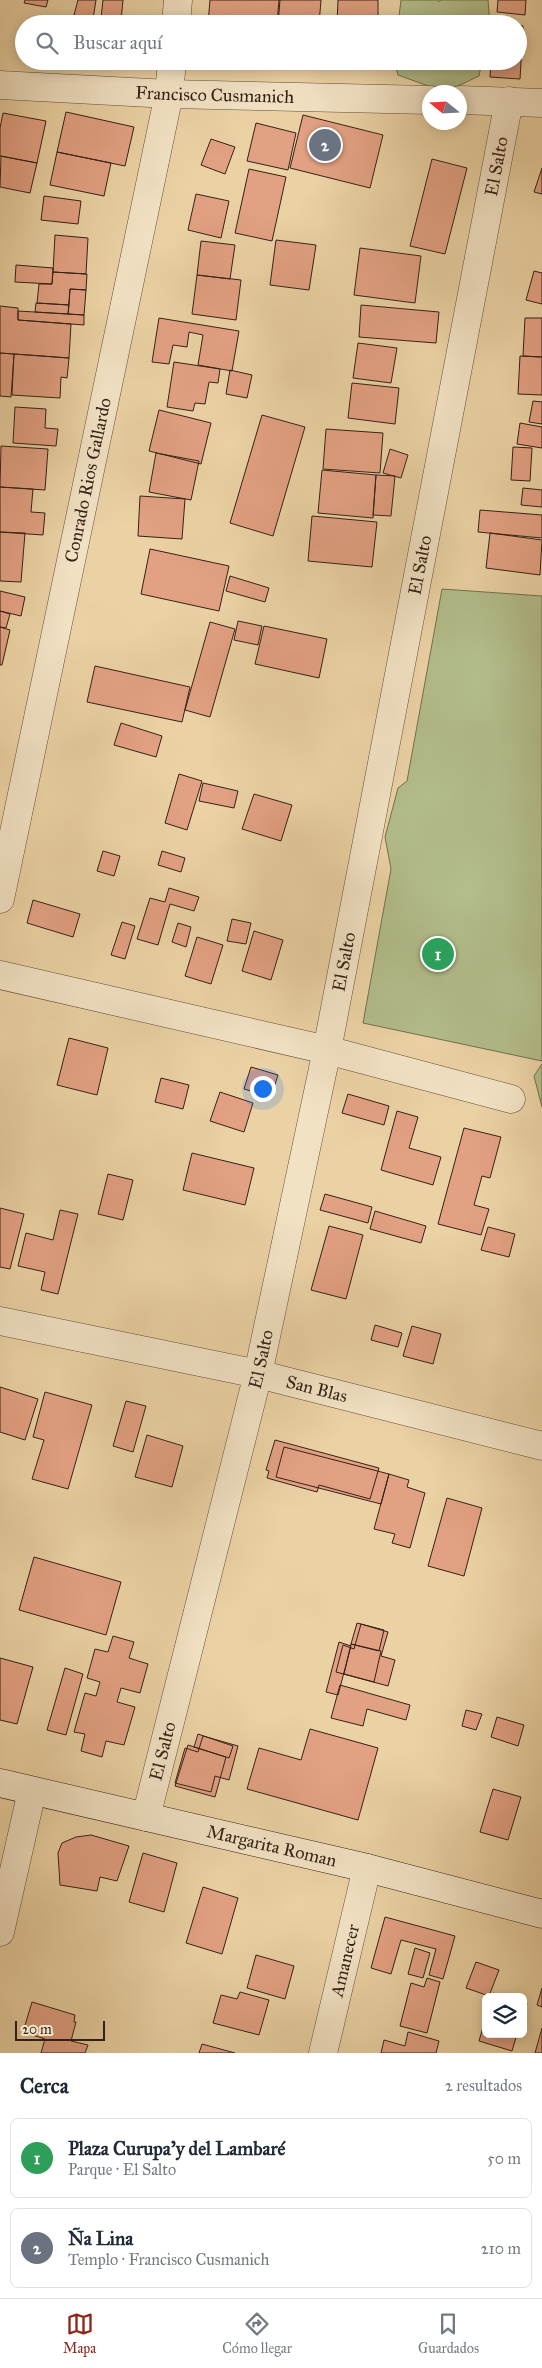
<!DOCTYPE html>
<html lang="es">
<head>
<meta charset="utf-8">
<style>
	body { margin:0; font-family:"IM FELL Great Primer",serif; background:#f6f6f7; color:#1f2937 }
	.controls { position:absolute; right:15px; bottom:15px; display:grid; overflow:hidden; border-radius:8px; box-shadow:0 2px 12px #0003 }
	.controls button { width:45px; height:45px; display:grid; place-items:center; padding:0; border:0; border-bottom:1px solid #e0e1e3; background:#fff; color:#1f2937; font:25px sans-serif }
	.compass { position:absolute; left:422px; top:85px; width:45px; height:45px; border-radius:50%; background:#fff; box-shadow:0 2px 12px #0003; rotate:288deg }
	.scale { position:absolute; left:15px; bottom:12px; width:90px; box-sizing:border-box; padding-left:5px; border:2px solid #342117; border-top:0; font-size:14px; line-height:18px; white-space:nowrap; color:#342117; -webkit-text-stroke:4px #f2e2c4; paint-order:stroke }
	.you { position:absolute; left:262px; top:1088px; width:18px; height:18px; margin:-12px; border:4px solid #fff; border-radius:50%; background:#1a73e8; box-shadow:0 0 0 8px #1a73e833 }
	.badge { display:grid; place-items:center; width:32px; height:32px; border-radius:50%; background:#8f2418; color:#fff; font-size:16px; font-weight:700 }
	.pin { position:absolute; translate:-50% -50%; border:2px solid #fff; box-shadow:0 1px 5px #0006 }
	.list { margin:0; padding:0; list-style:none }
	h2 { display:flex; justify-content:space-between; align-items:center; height:65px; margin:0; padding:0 20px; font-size:21px }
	h2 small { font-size:16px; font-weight:400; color:#747a83 }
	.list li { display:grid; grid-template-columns:32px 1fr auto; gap:15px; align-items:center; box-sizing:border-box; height:80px; margin:0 10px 10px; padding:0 10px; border:1px solid #e0e1e3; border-radius:8px }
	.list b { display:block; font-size:19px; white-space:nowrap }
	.list p { margin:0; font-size:16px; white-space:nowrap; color:#747a83 }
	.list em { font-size:16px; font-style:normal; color:#747a83 }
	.icon { flex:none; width:28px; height:28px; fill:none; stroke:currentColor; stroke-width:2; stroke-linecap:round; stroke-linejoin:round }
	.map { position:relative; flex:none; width:542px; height:2053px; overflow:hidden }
	.search { position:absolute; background:#fff; box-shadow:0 2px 12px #0003; left:15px; right:15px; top:15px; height:55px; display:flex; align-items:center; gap:12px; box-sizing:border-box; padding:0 18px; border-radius:28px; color:#747a83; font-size:19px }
	.sheet { height:245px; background:#fff }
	nav { display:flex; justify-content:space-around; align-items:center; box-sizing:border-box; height:70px; border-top:1px solid #e0e1e3; background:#fff; font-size:14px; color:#747a83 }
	nav a { display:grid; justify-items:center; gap:2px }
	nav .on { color:#8f2418 }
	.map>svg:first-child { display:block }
</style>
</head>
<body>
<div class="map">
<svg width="542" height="2053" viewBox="0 0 542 2053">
	<rect width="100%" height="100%" fill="#ebd2a4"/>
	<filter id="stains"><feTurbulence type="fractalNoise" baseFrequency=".004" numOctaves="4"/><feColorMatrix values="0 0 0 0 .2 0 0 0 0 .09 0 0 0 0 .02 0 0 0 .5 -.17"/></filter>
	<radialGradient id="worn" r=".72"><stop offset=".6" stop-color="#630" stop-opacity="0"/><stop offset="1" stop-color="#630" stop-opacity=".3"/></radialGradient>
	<path fill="#b2bd8a" stroke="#736f50" d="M401 0H439V2L441 0H488L490 24H398Z
		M394 61H482L479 76 445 92 398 75Z
		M442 589 542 596V1061L363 1023 391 869 385 837 398 788 407 781Z
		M542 1064V1107L534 1076Z"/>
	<path fill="#e3a183" stroke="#342117" d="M25 0H48L46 7 24 3Z
		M78 0H96L93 19 74 15Z
		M103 0H123L121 21 101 18Z
		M210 0H280L278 24H208Z
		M279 0H321L319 24H277Z
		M338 0H378V24H337Z
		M498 0H526L525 15 497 12Z
		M518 25 523 26 520 79 490 77 491 61H518Z
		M66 112 134 127 125 166 57 152Z
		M3 113 46 121 37 163 0 156V128Z
		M303 115 383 135 370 188 290 168Z
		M256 123 296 133 288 170 247 161Z
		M211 139 235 147 225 174 201 165Z
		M57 152 111 163 104 196 50 185Z
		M1 156 37 163 30 193 0 187Z
		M432 159 467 168 445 254 410 246Z
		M542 168V194L534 192Z
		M249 169 286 177 272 241 235 233Z
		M196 194 229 201 221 238 188 230Z
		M44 196 81 201 78 224 41 220Z
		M55 235 88 238 86 274 53 272Z
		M276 240 316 245 309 290 270 285Z
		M201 241 235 245 230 279 197 275Z
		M360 248 421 256 415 303 354 295Z
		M16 265 53 268 52 284 15 282Z
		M534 271 542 273V304L526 300Z
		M53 272 87 274 86 290 70 289 69 305 37 303 39 284H52Z
		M197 275 241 280 236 320 192 314Z
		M70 289 86 290 84 315 68 314Z
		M36 303 69 305 68 314 35 312Z
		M361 305 439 312 436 343 359 337Z
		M0 306 18 308V320L71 324 69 358 0 353Z
		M18 311 84 315V325L18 320Z
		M159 318 239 331 232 371 198 365 203 335 189 332 187 347 173 345 169 364 152 362Z
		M525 318H542V357L523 356Z
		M358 343 397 348 391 383 353 378Z
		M0 353 14 354 11 397 0 396Z
		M14 354 69 358 67 378 61 377 60 398 12 395Z
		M520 356 542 357V395L518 394Z
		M174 362 220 369 218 383 209 382 205 404 195 403 193 411 167 407Z
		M230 370 252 375 247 398 226 394Z
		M352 383 399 388 395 424 348 418Z
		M533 401 542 402V424L529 422Z
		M15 407 46 409 45 428 58 429 56 446 13 443Z
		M159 410 211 423 201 464 149 451Z
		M262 415 305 427 273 536 230 523Z
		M520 423 542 427V448L517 444Z
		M326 429 383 433 380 473 323 469Z
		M1 446 48 449 45 490 0 487Z
		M513 447 532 448 530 481 511 480Z
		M390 449 408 455 401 478 383 473Z
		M156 453 199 461 191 500 149 492Z
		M322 470 376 475 373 518 318 513Z
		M376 475 395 476 391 516 373 515Z
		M0 487 33 489 31 512 45 513 43 535 0 532Z
		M523 488 542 490V507L521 505Z
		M140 496 185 499 182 539 138 536Z
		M480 510 542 515V538L478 532Z
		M312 516 377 522 372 567 308 561Z
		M0 532 25 533 21 582 0 581Z
		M490 533 542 540 540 575 486 568Z
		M150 549 229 566 219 611 141 594Z
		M230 576 269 588 265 602 226 591Z
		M0 591 25 597 21 616 0 611Z
		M0 611 10 614 6 628 0 627Z
		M238 621 262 626 258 645 234 640Z
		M210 622 235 629 210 717 185 710Z
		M264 626 327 639 319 678 255 664Z
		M0 627 10 630 2 665H0Z
		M95 666 190 687 182 722 87 702Z
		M121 723 162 736 156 757 114 745Z
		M179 774 202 781 187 830 165 823Z
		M203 783 238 791 234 808 199 801Z
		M254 794 292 805 281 841 242 829Z
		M103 851 120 856 114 876 97 871Z
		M162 851 185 858 181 872 158 865Z
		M169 888 199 897 194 911 170 904 158 945 137 939 150 898 165 902Z
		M33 900 80 914 73 937 27 923Z
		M232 919 251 923 246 944 227 941Z
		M122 922 135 926 125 959 111 955Z
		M178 923 191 927 186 947 172 942Z
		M254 931 283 940 271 980 242 971Z
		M197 937 223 945 211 984 185 976Z
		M69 1038 108 1048 97 1095 57 1085Z
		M251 1067 278 1075 271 1097 244 1089Z
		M161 1078 189 1085 183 1109 155 1102Z
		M220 1092 253 1103 244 1132 210 1121Z
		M348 1094 389 1106 384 1125 342 1113Z
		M397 1111 418 1117 409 1148 441 1157 433 1185 381 1170Z
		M464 1128 501 1137 490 1178 482 1176 474 1205 489 1209 481 1235 438 1224Z
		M192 1153 254 1168 245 1205 183 1190Z
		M108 1174 133 1180 123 1220 98 1214Z
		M325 1194 372 1207 368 1223 320 1210Z
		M0 1208 24 1214 10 1269 0 1267Z
		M60 1210 78 1214 58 1294 41 1290 45 1272 18 1266 26 1233 53 1240Z
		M375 1211 426 1226 421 1243 370 1229Z
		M329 1226 363 1235 346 1299 311 1290Z
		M488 1227 515 1234 509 1257 481 1250Z
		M375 1325 402 1333 398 1347 371 1340Z
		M412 1326 441 1334 433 1364 403 1356Z
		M0 1387 38 1399 25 1440 0 1432Z
		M45 1392 92 1405 68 1489 32 1479 44 1440 33 1437Z
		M126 1401 146 1406 133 1452 113 1446Z
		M147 1435 183 1446 172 1487 135 1477Z
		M275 1440 379 1468 370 1499 319 1485 317 1492 267 1478 269 1471 266 1470Z
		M284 1447 389 1474 381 1504 276 1477Z
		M389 1474 409 1480 407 1487 425 1493 410 1548 392 1543 395 1534 374 1529Z
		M447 1498 482 1508 464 1576 428 1566Z
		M34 1557 121 1582 106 1635 19 1610Z
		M357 1623 384 1630 379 1651 351 1644Z
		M361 1624 388 1632 381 1656 395 1660 388 1686 336 1672 343 1645 354 1649Z
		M113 1636 134 1642 129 1658 148 1664 140 1693 121 1688 117 1702 135 1707 124 1745 106 1741 102 1757 81 1751 85 1734 74 1732 85 1693 96 1696 100 1682 87 1678 95 1649 108 1652Z
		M339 1642 351 1646 338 1695 326 1692Z
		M351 1644 381 1651 374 1682 344 1674Z
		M0 1658 33 1667 17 1724 0 1720Z
		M65 1668 83 1674 66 1735 47 1730Z
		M340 1685 410 1705 406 1720 367 1709 363 1726 331 1718Z
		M466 1710 482 1714 476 1730 462 1726Z
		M497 1717 524 1725 518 1746 491 1737Z
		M310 1729 378 1748 358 1820 247 1789 259 1748 301 1760Z
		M198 1734 233 1746 229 1758 194 1747Z
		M203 1736 238 1746 229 1780 215 1776 211 1792 175 1783 185 1748 198 1752Z
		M188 1745 226 1757 215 1797 175 1786Z
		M493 1789 521 1797 508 1840 480 1832Z
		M91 1835 129 1846 117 1881 100 1877 97 1891 60 1885 58 1853 62 1843 76 1837Z
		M143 1853 177 1863 164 1912 129 1902Z
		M203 1887 238 1898 222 1954 186 1943Z
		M385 1917 455 1936 443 1979 429 1975 436 1949 401 1940 391 1974 371 1968Z
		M415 1948 430 1953 423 1978 408 1974Z
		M256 1955 294 1966 285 1999 247 1988Z
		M476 1962 499 1970 489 1996 466 1988Z
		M427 1978 440 1982 427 2033 400 2026 411 1983 424 1987Z
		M542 1988V2007L537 2005Z
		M240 1992 269 2000 259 2035 213 2023 221 1995 237 1999Z
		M493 1993 507 1997H492Z
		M32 2002 75 2015 74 2022H76L71 2041 88 2045 85 2053H41L45 2039 23 2032Z
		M523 2002 527 2003 523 2015Z
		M486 2017V2034H517L512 2051 479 2041Z
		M542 2028V2053H535Z
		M408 2032 439 2041 436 2053H381L384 2040 405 2046Z
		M202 2044 235 2053H199Z"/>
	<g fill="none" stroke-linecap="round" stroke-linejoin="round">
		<defs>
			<g id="street">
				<path d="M176 24 178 0"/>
				<path id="s1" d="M0 85 169 94 430 100"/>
				<path d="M460 100 542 103"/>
				<path id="s2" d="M0 899 169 94 172 61"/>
				<path d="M0 975 327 1050 511 1099"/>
				<path id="s3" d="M0 1321 258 1374 542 1446"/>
				<path id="s4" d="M146 1817 258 1374 327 1050 509 101"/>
				<path d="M0 1932 32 1791"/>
				<path id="s5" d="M323 2053 367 1868"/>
			</g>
			<g id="secondary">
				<path id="s6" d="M0 1783 367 1868 542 1914"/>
			</g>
		</defs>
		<use href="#street" stroke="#624d3a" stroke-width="29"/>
		<use href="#secondary" stroke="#342117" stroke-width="29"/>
		<use href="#street" stroke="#f2e2c4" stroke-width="28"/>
		<use href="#secondary" stroke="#f2e2c4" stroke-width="28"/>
	</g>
	<g text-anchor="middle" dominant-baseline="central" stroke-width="4.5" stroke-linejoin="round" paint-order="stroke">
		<g font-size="18" fill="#342117" stroke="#f2e2c4">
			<text stroke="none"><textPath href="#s1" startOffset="215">Francisco Cusmanich</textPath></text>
			<text stroke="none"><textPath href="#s4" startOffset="1688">El Salto</textPath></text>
			<text stroke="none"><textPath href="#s2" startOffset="428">Conrado Rios Gallardo</textPath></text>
			<text stroke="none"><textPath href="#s4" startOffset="1282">El Salto</textPath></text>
			<text stroke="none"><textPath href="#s4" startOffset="878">El Salto</textPath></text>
			<text stroke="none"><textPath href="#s4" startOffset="472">El Salto</textPath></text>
			<text stroke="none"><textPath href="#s3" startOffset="324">San Blas</textPath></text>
			<text stroke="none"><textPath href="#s4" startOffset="68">El Salto</textPath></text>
			<text stroke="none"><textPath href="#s6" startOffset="279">Margarita Roman</textPath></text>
			<text stroke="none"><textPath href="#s5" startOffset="95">Amanecer</textPath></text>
		</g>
	</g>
	<rect width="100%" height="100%" filter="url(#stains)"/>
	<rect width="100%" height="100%" fill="url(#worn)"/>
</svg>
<div class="controls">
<button><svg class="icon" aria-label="layers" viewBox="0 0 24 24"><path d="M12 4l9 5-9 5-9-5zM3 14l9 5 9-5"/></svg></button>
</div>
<svg class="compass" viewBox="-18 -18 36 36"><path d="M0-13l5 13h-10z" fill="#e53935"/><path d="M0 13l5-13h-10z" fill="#747a83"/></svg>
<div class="scale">20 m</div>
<div class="you"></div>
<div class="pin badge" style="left:438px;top:954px;background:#2e9e5b">1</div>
<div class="pin badge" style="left:325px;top:145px;background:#6b7280">2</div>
<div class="search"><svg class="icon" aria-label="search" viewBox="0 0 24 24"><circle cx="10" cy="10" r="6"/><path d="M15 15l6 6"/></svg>Buscar aquí</div>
</div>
<section class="sheet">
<h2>Cerca<small>2 resultados</small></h2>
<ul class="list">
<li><span class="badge" style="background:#2e9e5b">1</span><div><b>Plaza Curupa'y del Lambaré</b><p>Parque · El Salto</p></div><em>50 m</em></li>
<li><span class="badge" style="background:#6b7280">2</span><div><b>Ña Lina</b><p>Templo · Francisco Cusmanich</p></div><em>210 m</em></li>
</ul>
</section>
<nav>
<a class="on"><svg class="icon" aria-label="map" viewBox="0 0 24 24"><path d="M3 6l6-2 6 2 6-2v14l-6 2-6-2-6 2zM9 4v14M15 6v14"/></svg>Mapa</a>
<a><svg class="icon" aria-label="directions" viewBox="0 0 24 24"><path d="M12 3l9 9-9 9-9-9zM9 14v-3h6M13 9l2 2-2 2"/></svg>Cómo llegar</a>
<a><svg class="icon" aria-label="saved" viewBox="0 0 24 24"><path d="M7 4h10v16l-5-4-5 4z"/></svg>Guardados</a>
</nav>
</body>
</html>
